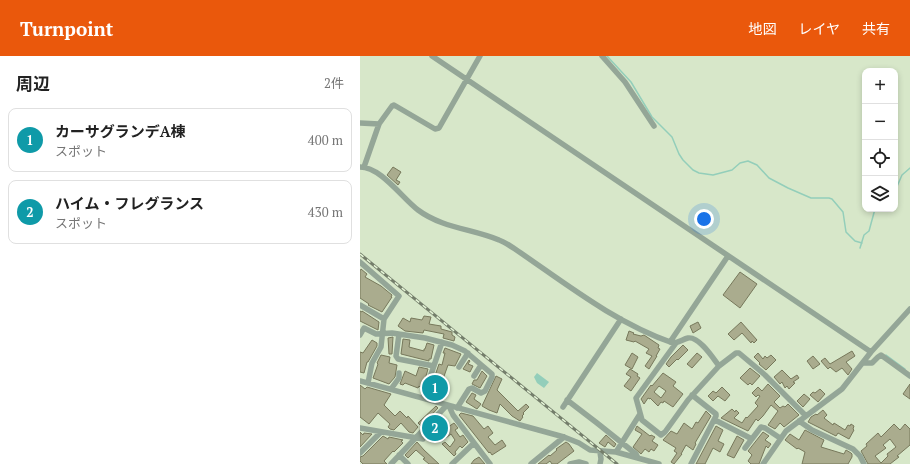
<!DOCTYPE html>
<html lang="ja">
<head>
<meta charset="utf-8">
<style>
	body { margin:0; font-family:"PT Serif","Noto Sans JP",serif; background:#f6f6f6; color:#222 }
	.controls { position:absolute; right:12px; top:12px; display:grid; overflow:hidden; border-radius:8px; box-shadow:0 2px 6px #0003 }
	.controls button { width:36px; height:36px; display:grid; place-items:center; padding:0; border:0; border-bottom:1px solid #e0e0e0; background:#fff; color:#222; font:20px sans-serif }
	.you { position:absolute; left:344px; top:163px; width:14px; height:14px; margin:-10px; border:3px solid #fff; border-radius:50%; background:#1a73e8; box-shadow:0 0 0 6px #1a73e833 }
	.badge { display:grid; place-items:center; width:26px; height:26px; border-radius:50%; background:#ea580c; color:#fff; font-size:13px; font-weight:700 }
	.pin { position:absolute; translate:-50% -50%; border:2px solid #fff; box-shadow:0 1px 4px #0006 }
	.list { margin:0; padding:0; list-style:none }
	h2 { display:flex; justify-content:space-between; align-items:center; height:52px; margin:0; padding:0 16px; font-size:17px }
	h2 small { font-size:13px; font-weight:400; color:#767676 }
	.list li { display:grid; grid-template-columns:26px 1fr auto; gap:12px; align-items:center; box-sizing:border-box; height:64px; margin:0 8px 8px; padding:0 8px; border:1px solid #e0e0e0; border-radius:8px }
	.list b { display:block; font-size:15px; white-space:nowrap }
	.list p { margin:0; font-size:13px; white-space:nowrap; color:#767676 }
	.list em { font-size:13px; font-style:normal; color:#767676 }
	.icon { flex:none; width:22px; height:22px; fill:none; stroke:currentColor; stroke-width:2; stroke-linecap:round; stroke-linejoin:round }
	.map { position:relative; flex:none; width:550px; height:408px; overflow:hidden }
	header { display:flex; align-items:center; gap:24px; box-sizing:border-box; height:56px; padding:0 20px; background:#ea580c; color:#fff }
	header strong { font-size:19px }
	nav { display:flex; gap:22px; margin-inline-start:auto; font-size:14px }
	main { display:flex }
	aside { flex:1; background:#fff }
	.map>svg:first-child { display:block }
</style>
</head>
<body>
<header>
<strong>Turnpoint</strong>
<nav><a>地図</a><a>レイヤ</a><a>共有</a></nav>
</header>
<main>
<aside>
<h2>周辺<small>2件</small></h2>
<ul class="list">
<li><span class="badge" style="background:#0f9aa8">1</span><div><b>カーサグランデA棟</b><p>スポット</p></div><em>400 m</em></li>
<li><span class="badge" style="background:#0f9aa8">2</span><div><b>ハイム・フレグランス</b><p>スポット</p></div><em>430 m</em></li>
</ul>
</aside>
<div class="map">
<svg width="550" height="408" viewBox="0 0 550 408">
	<rect width="100%" height="100%" fill="#d7e7c9"/>
	<path fill="#93ceba" d="M177 317 189 326 184 332 177 327 174 321Z"/>
	<g fill="none" stroke-linecap="round" stroke-linejoin="round">
		<path stroke="#93ceba" stroke-width="1.5" d="M247 0 271 26 292 61 312 81 319 98 323 104 333 114 339 117 353 119 372 114 380 107 388 105 397 109 409 122 428 132 451 142H469L472 143 483 156 486 176 495 185 502 187
			M535 135 542 119 550 112
			M500 192 504 179 509 175 515 153
			M526 299 545 313"/>
	</g>
	<path fill="#aaac8e" stroke="#77785b" fill-rule="evenodd" d="M33 111 41 116 36 124 40 126 38 129 27 119Z
		M1 213 7 218 5 221 21 230 32 239 31 241H32L22 256 8 249 9 248 0 242V215Z
		M380 216 397 228 380 252 363 239Z
		M0 255 2 256V255L19 266 18 274 0 265Z
		M64 260 71 261 69 268 81 270V273L92 276V279L95 281 94 285 83 282 84 278 64 274 63 277 45 275 38 270 43 262 50 266 51 262 62 264Z
		M338 266 341 272 333 277 330 270Z
		M381 266 397 284 394 287 392 285 391 287 382 277 374 284 368 278Z
		M269 275 274 277 273 278 281 280 284 279 299 289 298 292 300 293 296 300H297L289 313 285 310 292 300 286 297 289 293 275 285 274 286 266 284Z
		M33 281 32 298H29L28 282Z
		M43 283 50 284 49 291 64 295V293H65L67 287 74 289 71 303H69V305L41 298Z
		M12 284 17 287V290L8 306H7L4 317 0 316V296L3 297Z
		M323 289 328 294 318 304 317 303 309 311 306 308 311 301Z
		M85 292 101 298 95 310 88 309 77 340 69 337 79 308 82 309 85 297H83Z
		M492 295 495 300 486 306 492 313 488 319 482 312 476 316 470 311 468 313 461 305 465 302 470 308Z
		M272 297 278 301 272 313 265 309Z
		M337 297 342 301 332 312 327 308Z
		M398 297 403 303 405 300 407 302 411 299 416 304 406 314 399 308 400 307 394 301Z
		M21 299 30 301 29 307 37 309 35 321 29 328 13 322 18 308 17 307Z
		M453 300 460 308 453 313 447 305Z
		M109 304 110 305 108 308 113 310 110 316 103 313Z
		M59 311 68 313 64 327H62L60 331 59 330 58 332 45 327 43 329 40 328 45 315 56 320Z
		M390 312 400 320 392 329 390 327 388 329 380 322Z
		M270 313 278 318 277 320 280 322 271 335 264 330 271 321 266 318Z
		M422 314 431 323 437 319 439 322 433 326 435 327 429 333 427 330 425 332 422 326 420 328 414 321Z
		M122 315 127 320 120 332 112 328 114 324H117Z
		M303 317 316 326 313 330 323 338 313 351 304 345 303 347 301 346 298 350 290 342V343L288 342 284 348 281 343 291 329 292 330ZM299 330 306 335 301 342 294 336Z
		M136 320 142 323 137 334 158 355 166 348 169 351 163 357 164 358 162 360 163 361 160 365 152 360 140 348 137 357 129 354 122 350Z
		M408 328 420 340 414 346 420 352 423 350 425 351 428 348 439 359 424 371 420 367 415 373 408 369 418 355 411 349 403 360 398 365 396 363 388 375 361 362 372 353 375 356 376 354 379 357 374 362 382 367 386 361 387 362 398 350 395 347 400 340 398 339 396 341 392 337 398 331 402 335Z
		M550 328V343L543 338Z
		M0 329 5 333 7 331 31 338 24 349 35 360 40 355 47 362 48 360 58 371 53 377 49 376 41 367 34 374 30 373 28 371 30 368 18 357 9 368 0 361Z
		M362 331 370 339 365 345 358 340 353 345 348 340 353 335 356 337Z
		M460 333 465 338 458 346 450 339 453 336 455 337Z
		M112 337 116 339 114 343 121 348 117 353 106 346Z
		M444 338 450 343 443 351 437 345Z
		M76 350 78 352 61 370 58 367Z
		M463 354 467 359 464 362 473 369 474 367 485 374 488 369 490 370 491 368 494 370 493 373 494 374 489 383 478 377 476 380 448 366 451 361 456 358 457 359Z
		M346 355 351 360 335 387 336 388 333 394 326 389 321 398H322L314 408 311 406 317 397 314 395 316 392 303 384 311 375 317 378 324 367 332 373 336 366 338 367Z
		M101 357 113 360 124 373 128 370 133 377 128 381 135 389 142 384 146 390 132 399 130 396 129 397 99 359Z
		M80 363 88 371 94 367 98 372 95 374 100 381 103 379 108 386 102 392 100 390 95 396 96 398 94 400 82 388 85 386 90 391 95 384 91 378 82 385 76 377 72 381 67 376Z
		M534 368 540 374 545 368 550 373V389L537 400 539 401 530 408H508L501 395 507 390 506 388 518 377 521 381ZM530 383 536 391 527 398 528 400 521 407 515 400 526 392 523 389Z
		M277 370 290 380 291 379 295 381 292 385 298 389 294 395 291 393 289 396 285 393 281 398 273 391 282 378 275 374Z
		M356 370 363 374 358 385 364 388 360 396 353 392 345 408H336Z
		M445 374 464 384 461 391 484 398 486 394 491 397 492 398V401L488 408H442L445 396 438 392 437 393 425 384 430 378 439 384Z
		M0 376 3 379 4 377 12 378 0 391Z
		M403 376 409 380 405 384 411 388 408 392 406 390 399 408H391L388 405 392 399 388 395Z
		M246 379 256 388 254 391 248 386 245 391 239 387Z
		M23 380 28 383 29 381 43 384 41 385 43 387 34 396 33 395 24 405 27 408H3L0 405V401L3 400Z
		M377 380 384 384 374 402 367 399Z
		M57 386 64 394 79 408H69L63 403 65 402 56 394 48 402 45 399Z
		M206 386 209 388 214 395 197 408H192L190 405 186 408H178L189 399 190 400 197 394 196 393Z
		M119 401 125 408H111L114 404Z"/>
	<g fill="none" stroke-linecap="round" stroke-linejoin="round">
		<path stroke="#94a697" stroke-width="5.5" d="M72 0 511 296
			M242 0 265 26 294 70
			M0 67 19 68
			M0 111C21 111 42 142 58 154 82 172 113 173 139 184 145 186 150 190 155 193 205 227 255 267 313 287 319 287 323 283 328 282 339 280 353 302 359 310L376 297H379L405 319 446 360
			M4 111 19 68 32 50 34 49 75 73 79 72 120 0
			M0 206 39 240 24 263 21 291 12 307 8 327
			M0 249 24 263
			M39 278 36 300 38 303 74 310
			M0 279 4 272 16 278 32 277 65 282 92 289 105 295 132 318V321L125 335 121 337 112 332 109 333 97 352
			M310 286 368 200
			M316 287 276 342 282 364 301 379 305 376 328 344 359 310
			M503 307H512L518 301 521 299 550 320
			M99 311 108 297
			M114 320 121 309
			M0 325 204 381 219 387 230 394 256 396 299 408
			M31 333 39 322V317
			M63 342 82 286
			M207 344 237 367 276 398 278 402
			M89 350 93 359 130 408
			M203 351 261 263
			M355 364 392 383
			M439 365 452 374 493 393 500 400 504 408
			M0 372 63 383
			M385 392 401 371 405 372 420 382
			M240 396 241 403 240 408
			M256 396 280 358
			M0 397 21 376
			M39 399 48 408
			M31 408 87 349
			M92 408 114 387
			M171 408 204 381
			M210 408 219 406 226 408
			M331 408 356 360V358L332 339
			M403 408 426 375 482 333 511 296 550 253"/>
		<defs>
			<path id="rail" d="M0 198 257 408"/>
		</defs>
		<use href="#rail" stroke="#747e6b" stroke-width="3"/>
		<use href="#rail" stroke="#e4f4d6" stroke-width="1.5" stroke-dasharray="4.5" stroke-linecap="butt"/>
	</g>
</svg>
<div class="controls">
<button>+</button>
<button>−</button>
<button><svg class="icon" aria-label="locate" viewBox="0 0 24 24"><circle cx="12" cy="12" r="6"/><path d="M12 2v4M12 18v4M2 12h4M18 12h4"/></svg></button>
<button><svg class="icon" aria-label="layers" viewBox="0 0 24 24"><path d="M12 4l9 5-9 5-9-5zM3 14l9 5 9-5"/></svg></button>
</div>
<div class="you"></div>
<div class="pin badge" style="left:75px;top:332px;background:#0f9aa8">1</div>
<div class="pin badge" style="left:75px;top:372px;background:#0f9aa8">2</div>
</div>
</main>
</body>
</html>
